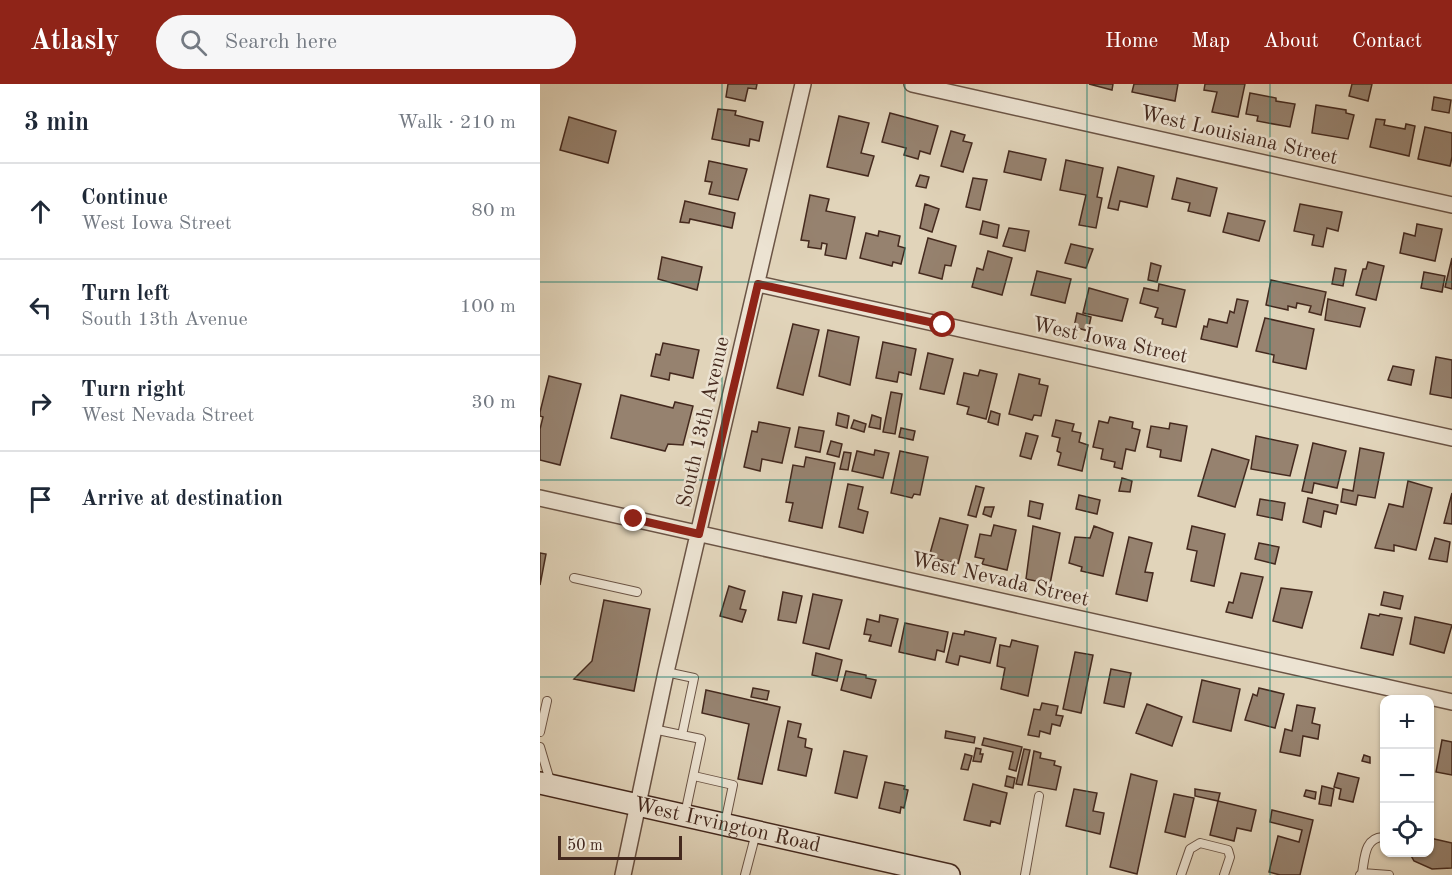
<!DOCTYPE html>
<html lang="en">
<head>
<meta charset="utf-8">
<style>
	body { margin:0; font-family:"Old Standard TT",serif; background:#f6f6f7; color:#1f2937 }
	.controls { position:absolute; right:18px; bottom:18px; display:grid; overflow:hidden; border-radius:12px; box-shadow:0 2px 4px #0004 }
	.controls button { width:54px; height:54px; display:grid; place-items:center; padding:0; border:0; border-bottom:2px solid #e0e1e3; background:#fff; color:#1f2937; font:30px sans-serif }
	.scale { position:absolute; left:18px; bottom:15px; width:124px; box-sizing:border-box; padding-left:6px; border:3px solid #44291e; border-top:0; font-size:16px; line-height:21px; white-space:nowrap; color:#44291e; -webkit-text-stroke:4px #ece3d2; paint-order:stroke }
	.stop { position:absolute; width:18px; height:18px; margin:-14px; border:4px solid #8f2418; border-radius:50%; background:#fff }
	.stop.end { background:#8f2418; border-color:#fff; box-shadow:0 2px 6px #0008 }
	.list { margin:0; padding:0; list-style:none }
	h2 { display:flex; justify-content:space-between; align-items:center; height:78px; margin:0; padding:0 24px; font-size:26px }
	h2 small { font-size:20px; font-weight:400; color:#747a83 }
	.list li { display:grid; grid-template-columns:39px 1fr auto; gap:18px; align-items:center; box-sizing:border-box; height:96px; padding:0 24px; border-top:2px solid #e0e1e3 }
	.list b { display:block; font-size:22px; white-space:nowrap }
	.list p { margin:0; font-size:20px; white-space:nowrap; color:#747a83 }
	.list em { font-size:20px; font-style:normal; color:#747a83 }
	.icon { flex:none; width:33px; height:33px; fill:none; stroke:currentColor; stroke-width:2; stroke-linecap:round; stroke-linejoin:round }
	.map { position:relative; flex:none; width:912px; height:791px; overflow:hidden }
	header { display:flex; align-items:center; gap:36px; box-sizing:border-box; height:84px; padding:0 30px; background:#8f2418; color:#fff }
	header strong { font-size:28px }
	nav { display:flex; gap:33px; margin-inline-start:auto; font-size:21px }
	.search { width:420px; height:54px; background:#f6f6f7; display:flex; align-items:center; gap:15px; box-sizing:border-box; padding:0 21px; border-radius:33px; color:#747a83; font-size:22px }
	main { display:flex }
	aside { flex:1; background:#fff }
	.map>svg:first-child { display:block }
</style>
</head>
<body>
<header>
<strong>Atlasly</strong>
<div class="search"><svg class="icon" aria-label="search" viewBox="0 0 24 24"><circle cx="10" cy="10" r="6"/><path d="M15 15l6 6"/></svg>Search here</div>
<nav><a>Home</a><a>Map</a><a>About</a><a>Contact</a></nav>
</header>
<main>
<aside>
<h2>3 min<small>Walk · 210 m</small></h2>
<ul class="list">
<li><svg class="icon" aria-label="ahead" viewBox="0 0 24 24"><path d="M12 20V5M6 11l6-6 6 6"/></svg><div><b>Continue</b><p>West Iowa Street</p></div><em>80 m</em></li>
<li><svg class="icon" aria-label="left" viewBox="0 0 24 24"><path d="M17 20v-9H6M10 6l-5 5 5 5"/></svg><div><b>Turn left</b><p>South 13th Avenue</p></div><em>100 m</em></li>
<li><svg class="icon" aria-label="right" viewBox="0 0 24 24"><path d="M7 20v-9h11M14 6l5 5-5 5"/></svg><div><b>Turn right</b><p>West Nevada Street</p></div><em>30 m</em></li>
<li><svg class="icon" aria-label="arrive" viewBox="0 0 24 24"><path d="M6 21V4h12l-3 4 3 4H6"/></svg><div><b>Arrive at destination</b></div></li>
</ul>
</aside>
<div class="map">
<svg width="912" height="791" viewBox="0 0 912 791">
	<rect width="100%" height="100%" fill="#e1d4ba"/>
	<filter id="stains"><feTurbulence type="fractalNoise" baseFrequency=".00333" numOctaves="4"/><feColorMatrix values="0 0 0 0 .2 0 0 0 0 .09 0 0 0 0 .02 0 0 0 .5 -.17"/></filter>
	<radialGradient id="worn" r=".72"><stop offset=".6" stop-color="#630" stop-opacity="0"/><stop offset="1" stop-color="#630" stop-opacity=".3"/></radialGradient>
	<path fill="#96826f" stroke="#44291e" stroke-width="1.5" d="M188 0H217L216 5 208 4 205 17 186 13Z
		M549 0H573L572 6Z
		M594 0H638L635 17 592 8Z
		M665 0H705L698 33 672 28 677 8 664 6Z
		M812 0H832L828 17 809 12Z
		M710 9 736 14V17L755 20 750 43 717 37 718 32 706 30Z
		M894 13 911 16 909 29 892 26Z
		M776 21 806 26V29L814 31 808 55 772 49Z
		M178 25 196 27 195 31 223 38 219 57 210 55 209 62 172 55Z
		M350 29 398 42 390 70 380 67 378 75 364 71 366 64 342 58Z
		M299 32 329 39 321 69 334 72 328 92 287 83Z
		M29 33 76 47 68 79 20 66Z
		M836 35 845 36 844 41 865 45 866 40 875 42 869 72 830 63Z
		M885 43 912 49V73L910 82 878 75Z
		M411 47 425 51 423 57 432 59 423 88 401 82Z
		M469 67 506 75 501 96 464 88Z
		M526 76 563 84 557 113 562 114 556 144 539 141 546 111 520 106Z
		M169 77 207 85 198 116 169 110 172 98 165 97Z
		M578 83 614 92 607 123 580 117 578 126 568 124Z
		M380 91 389 93 386 104 376 102Z
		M433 94 447 96 440 126 426 123Z
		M637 94 677 104 670 132 648 127 650 119 632 115Z
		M270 111 289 115 286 127 315 133 306 175 285 171 287 160 282 159 281 165 268 163 269 157 261 156Z
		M145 117 195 129 192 144 150 135 149 139 140 138Z
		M385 120 399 125 392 148 380 144Z
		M760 120 802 128 798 147 787 144 783 163 772 161 774 151 754 147Z
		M688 129 725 137 719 157 683 148Z
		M443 137 459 141 457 154 440 150Z
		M877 140 902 145 895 177 860 169 864 149 875 152Z
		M469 144 489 147 485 167 463 162Z
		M339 147 360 152 358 162 365 164 361 180 353 178 352 182 320 174 326 149 338 152Z
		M388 154 416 162 411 182 405 181 402 195 379 189Z
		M531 160 553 165 546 184 525 179Z
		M448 167 472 174 462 211 432 203 437 184 443 186Z
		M122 173 162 183 157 206 118 195Z
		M912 174V205L905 203Z
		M828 178 844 182 836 216 816 211 823 185H826Z
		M611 179 621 182 617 198 608 196Z
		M795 184 806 186 803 202 792 200Z
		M497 187 531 195 525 219 491 211Z
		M884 188 905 192 902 208 881 204Z
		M731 196 786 208 781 231 769 228 771 222 757 219 756 224 748 222V226L726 221Z
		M619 200 645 206 636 243 622 240 623 235 615 233 618 224 600 219 604 204 618 207Z
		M549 204 588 215 582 237 543 229Z
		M697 215 708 217 697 263 661 255 664 242 667 243 669 235 687 239 690 227 694 229Z
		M788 215 825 224 820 243 785 236Z
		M537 229 551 233 548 247 534 243Z
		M725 234 774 245 766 285 733 278 734 271 716 267Z
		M253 240 279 246 263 311 237 304Z
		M288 246 319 253 310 301 279 292Z
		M343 258 376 265 371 291 359 288 357 298 336 294Z
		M123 259 159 266 153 294 130 289 129 296 111 292 116 270 120 271Z
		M388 269 413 275 404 310 380 305Z
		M896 273 912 276V314L890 310Z
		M853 282 874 286 871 301 848 296Z
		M440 286 457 290 446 335 427 330 429 323 417 320 424 289 438 292Z
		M479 290 500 295 499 300 508 302 501 332 494 331 492 336 469 330Z
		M9 292 41 300 20 381 0 376V345L3 333 0 332V328Z
		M351 308 362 310 355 350 343 348Z
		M81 311 133 324 135 318 153 322 143 361 128 360 125 367 71 354Z
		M451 327 460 330 458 341 448 338Z
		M298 329 309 332 307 344 296 341Z
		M332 331 341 334 340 345 329 343Z
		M570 333 593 338 592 344 600 346 595 367 586 365 582 385 574 383 575 378 561 375 563 365 553 363 559 337 568 339Z
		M314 336 326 340 324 348 311 344Z
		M516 336 534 340 532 347 541 349 539 358 548 361 542 387 518 381 521 369 517 367 520 354 512 352Z
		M219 338 250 344 242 379 222 375 220 387 204 383 212 347 217 348Z
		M630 339 647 342 641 377 620 373 621 366 607 363 611 342 629 345Z
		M259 343 284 347 280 368 255 363Z
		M361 344 375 347 373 356 359 353Z
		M486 349 498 352 491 375 480 372Z
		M716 352 758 361 750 392 711 385Z
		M291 357 302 360 299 373 287 370Z
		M773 359 806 367 797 404 774 399 772 409 762 407Z
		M820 364 844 369 835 414 818 411 816 421 801 418 803 405 813 407Z
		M672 365 709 376 695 423 658 412Z
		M335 366 349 369 343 394 312 387 317 367 334 371Z
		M360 367 388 373 380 411 374 410 372 414 351 409Z
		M304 368 311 369 308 386 300 385Z
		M266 373 295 379 282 444 249 437 253 419 246 418 253 381 264 383Z
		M582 394 592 397 590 408 579 407Z
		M868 397 892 404 876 466 854 461V467L835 464 849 420 863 423Z
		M308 400 323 403 318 425 328 428 323 449 299 443Z
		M436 402 444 404 436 433 428 431Z
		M912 409V440L904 439Z
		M539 411 560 416 557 430 536 425Z
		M768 414 798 421 796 430 784 427 781 443 763 438Z
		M720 415 745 419 742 436 717 431Z
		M490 417 503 420 500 435 488 432Z
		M445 423H454L451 433 443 430Z
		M400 434 428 441 418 480 389 473Z
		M454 441 476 446 467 486 442 480 444 475 435 473 440 450 451 452Z
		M493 442 520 449 510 500 486 495Z
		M554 442 573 449 563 492 541 487 542 483 529 479 535 453 550 454Z
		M652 442 685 450 674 502 651 497 657 467 647 465Z
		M589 453 612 459 605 488 613 489 607 517 576 510Z
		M895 454 910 458 907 478 889 475Z
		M719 459 739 463 735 480 715 475Z
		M0 469 6 470 0 501Z
		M701 489 723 493 712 534 686 528 689 518 693 519Z
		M189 502 205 507 200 525 206 526 202 538 180 532Z
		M741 504 772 508 762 544 733 537Z
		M243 508 262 512 256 539 238 536Z
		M844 508 863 512 860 525 841 521Z
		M273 510 302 516 289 565 263 559Z
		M64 516 110 525 94 607 34 595 52 577Z
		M829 530 839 532 840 530 862 534 853 571 821 564Z
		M340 531 358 535 351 562 329 557 331 551 324 550 327 535 339 538Z
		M875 533 912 541 904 569 870 560Z
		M365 539 408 548 404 568 397 566 395 576 359 568Z
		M425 547 456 554 450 579 420 572 418 581 406 578 413 549 424 551Z
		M472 556 498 562 488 612 461 605 465 584 457 582 460 561 470 563Z
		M535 568 553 571 541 629 523 625Z
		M276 569 302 576 297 597 272 591Z
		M571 585 591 589 584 623 564 619Z
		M306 587 326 591V594L336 596 331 614 301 606Z
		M662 596 700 605 691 647 653 638Z
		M213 604 229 607 227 616 211 613Z
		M719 604 744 610 735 644 705 636 713 610 717 612Z
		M166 606 240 623 222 700 198 695 209 640 162 629Z
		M502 619 518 622 516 631 523 632 520 642 512 640 510 650 500 647 499 653 488 651 494 625 500 626Z
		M607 620 642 633 632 662 596 649Z
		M757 621 775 624 772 639 780 641 778 655 763 652 760 672 740 668 745 645 752 647Z
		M248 637 261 640 258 653 266 655 265 663 272 665 266 692 238 686Z
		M406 647 435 653 434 659 405 654Z
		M444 654 482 663 476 687 469 685 473 668 442 661Z
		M902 656 912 658V691L896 688Z
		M436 664 441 665 440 670H443L441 678 433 677Z
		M484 665 490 666 482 701 476 700Z
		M304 667 327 672 317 714 295 709Z
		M494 667 501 669 500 674 515 677 514 681 521 683 516 706 488 701Z
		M425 670 432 672 428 686 421 685Z
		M824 671 830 673V679L822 677Z
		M798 689 819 694 813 718 799 715 801 705 794 703Z
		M591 690 617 697 597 790 570 783Z
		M467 692 475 694 473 704 465 702Z
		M345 698 365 702 364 705 368 706 364 724 361 723 360 729 339 724Z
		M433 700 467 709 460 740 451 737 450 742 424 736Z
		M782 702 794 705 791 722 779 720Z
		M534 705 557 709 553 727 564 729 560 750 526 742Z
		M655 705 680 709 678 717 655 712Z
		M766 706 776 708 775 715 764 712Z
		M634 710 654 714 645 753 625 748Z
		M678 717 716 726 711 747 697 744 694 757 670 751Z
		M732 726 773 736 760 791H740L729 788 738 752 759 758 762 746 730 738Z
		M890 754 912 759V784L892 785 874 777 869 768H890Z"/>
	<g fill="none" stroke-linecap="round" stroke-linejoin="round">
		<defs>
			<path id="lane" d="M34 494 97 508
				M126 588 154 594 142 651
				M113 645 161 655 145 730
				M0 648 7 617
				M0 663 11 700
				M154 692 193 701 185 739
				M822 789C825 774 824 754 843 753
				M205 791 216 749
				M485 791 499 712
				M641 791 650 765 660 759 688 766 690 773 684 791
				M820 791 822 789 849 791"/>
			<path id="street" d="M372 0 912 121
				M218 200 912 354
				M0 414 912 618
				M83 791 126 588 263 0"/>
			<g id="secondary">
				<path id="s1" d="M0 699 409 791"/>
			</g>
		</defs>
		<use href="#lane" stroke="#6b5445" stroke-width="10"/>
		<use href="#street" stroke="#6b5445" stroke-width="18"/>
		<use href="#secondary" stroke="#44291e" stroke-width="24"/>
		<use href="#lane" stroke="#ece3d2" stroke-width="8"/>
		<use href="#street" stroke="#ece3d2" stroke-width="15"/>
		<use href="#secondary" stroke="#ece3d2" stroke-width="21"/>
	</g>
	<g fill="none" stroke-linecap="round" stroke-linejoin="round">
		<path stroke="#8f2418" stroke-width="8" d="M94 435 159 450 218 200 403 241"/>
	</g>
	<path fill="none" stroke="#0f766e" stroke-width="1.5" stroke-opacity="0.55" d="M182 0V791M365 0V791M547 0V791M730 0V791M0 198H912M0 396H912M0 593H912"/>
	<g text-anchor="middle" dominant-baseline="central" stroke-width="5" stroke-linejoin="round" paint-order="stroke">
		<g font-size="21" fill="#44291e" stroke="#ece3d2">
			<text transform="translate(699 52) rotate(13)">West Louisiana Street</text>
			<text transform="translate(570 257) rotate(12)">West Iowa Street</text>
			<text transform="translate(164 338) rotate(-77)">South 13th Avenue</text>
			<text transform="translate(460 496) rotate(13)">West Nevada Street</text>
			<text stroke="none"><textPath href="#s1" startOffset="192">West Irvington Road</textPath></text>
		</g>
	</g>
	<rect width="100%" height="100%" filter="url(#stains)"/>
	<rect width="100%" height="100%" fill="url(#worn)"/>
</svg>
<div class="controls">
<button>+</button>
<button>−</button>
<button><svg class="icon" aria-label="locate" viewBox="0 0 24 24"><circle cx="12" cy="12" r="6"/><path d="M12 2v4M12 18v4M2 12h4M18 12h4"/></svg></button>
</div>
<div class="scale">50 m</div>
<div class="stop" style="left:403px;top:241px"></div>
<div class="stop end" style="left:94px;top:435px"></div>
</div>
</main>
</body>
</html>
